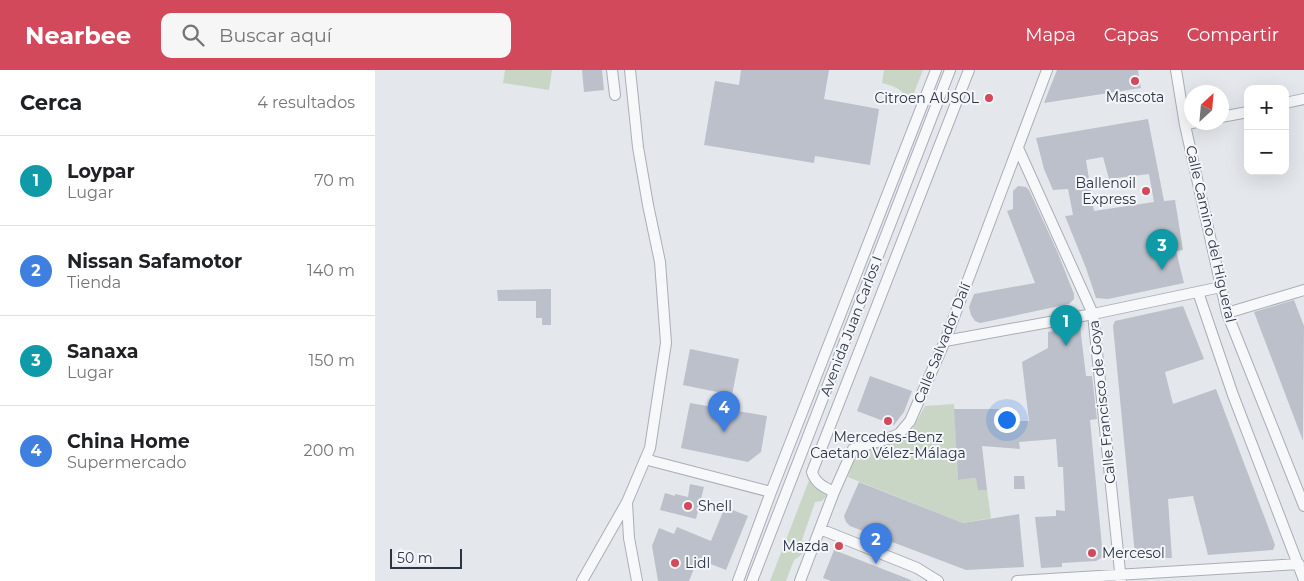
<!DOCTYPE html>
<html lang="es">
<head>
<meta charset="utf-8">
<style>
	body { margin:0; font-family:Montserrat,sans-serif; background:#f6f6f6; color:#202124 }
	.controls { position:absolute; right:15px; top:15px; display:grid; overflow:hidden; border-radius:10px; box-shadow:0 5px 20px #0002 }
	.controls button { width:45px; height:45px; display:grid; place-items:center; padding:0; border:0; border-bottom:1px solid #e0e0e0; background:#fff; color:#202124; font:25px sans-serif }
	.compass { position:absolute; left:809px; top:15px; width:45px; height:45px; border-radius:50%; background:#fff; box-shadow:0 5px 20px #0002; rotate:26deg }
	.scale { position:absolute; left:15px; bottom:12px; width:72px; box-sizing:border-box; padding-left:5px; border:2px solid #2b3445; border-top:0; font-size:14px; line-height:18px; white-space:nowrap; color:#2b3445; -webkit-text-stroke:4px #f4f6f9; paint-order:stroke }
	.you { position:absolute; left:631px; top:349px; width:18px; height:18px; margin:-12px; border:4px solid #fff; border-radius:50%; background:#1a73e8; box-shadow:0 0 0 8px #1a73e833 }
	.badge { display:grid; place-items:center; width:32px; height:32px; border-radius:50%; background:#d1495b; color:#fff; font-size:16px; font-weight:700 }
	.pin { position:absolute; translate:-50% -41px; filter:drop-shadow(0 1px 2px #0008) }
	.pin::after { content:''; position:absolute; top:26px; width:18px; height:15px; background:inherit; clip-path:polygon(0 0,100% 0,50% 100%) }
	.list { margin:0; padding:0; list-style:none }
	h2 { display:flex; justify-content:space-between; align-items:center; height:65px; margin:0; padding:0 20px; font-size:21px }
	h2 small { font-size:16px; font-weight:400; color:#757577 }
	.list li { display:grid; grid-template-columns:32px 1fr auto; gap:15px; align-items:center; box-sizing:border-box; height:90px; padding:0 20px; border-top:1px solid #e0e0e0 }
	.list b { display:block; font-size:19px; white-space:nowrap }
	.list p { margin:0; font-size:16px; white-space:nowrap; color:#757577 }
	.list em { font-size:16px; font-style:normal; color:#757577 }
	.icon { flex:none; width:28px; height:28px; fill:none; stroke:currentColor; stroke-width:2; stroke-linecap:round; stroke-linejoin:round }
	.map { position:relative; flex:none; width:929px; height:511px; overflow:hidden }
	header { display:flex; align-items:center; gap:30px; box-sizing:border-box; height:70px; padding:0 25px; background:#d1495b; color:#fff }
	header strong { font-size:24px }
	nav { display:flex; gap:28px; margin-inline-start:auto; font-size:18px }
	.search { width:350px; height:45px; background:#f6f6f6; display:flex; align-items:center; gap:12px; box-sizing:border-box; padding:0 18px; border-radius:10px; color:#757577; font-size:19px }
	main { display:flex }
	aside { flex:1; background:#fff }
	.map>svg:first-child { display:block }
</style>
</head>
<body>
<header>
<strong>Nearbee</strong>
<div class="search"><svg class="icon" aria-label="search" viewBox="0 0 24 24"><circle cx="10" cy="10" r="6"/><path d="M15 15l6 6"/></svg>Buscar aquí</div>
<nav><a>Mapa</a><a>Capas</a><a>Compartir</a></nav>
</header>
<main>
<aside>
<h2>Cerca<small>4 resultados</small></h2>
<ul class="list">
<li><span class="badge" style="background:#0f9aa8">1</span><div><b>Loypar</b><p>Lugar</p></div><em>70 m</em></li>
<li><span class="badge" style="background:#3f7fe0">2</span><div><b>Nissan Safamotor</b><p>Tienda</p></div><em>140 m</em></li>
<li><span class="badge" style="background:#0f9aa8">3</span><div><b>Sanaxa</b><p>Lugar</p></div><em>150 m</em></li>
<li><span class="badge" style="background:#3f7fe0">4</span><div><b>China Home</b><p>Supermercado</p></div><em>200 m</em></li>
</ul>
</aside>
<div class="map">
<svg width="929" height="511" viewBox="0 0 929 511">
	<rect width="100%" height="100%" fill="#e4e7ec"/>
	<path fill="#c9d6c5" d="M130 0H177L174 20 128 13Z
		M509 0H548L535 33C527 19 522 17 507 13Z
		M579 334 583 410 601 408 612 420 616 448 588 453 473 407 481 383 521 372 537 360 550 336Z
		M435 408 449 422 451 426 447 431 440 432 427 470 431 473 426 485 419 490 411 511H395Z"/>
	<path fill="#bbc0ca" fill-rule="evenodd" d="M207 0H227L229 20 209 22Z
		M366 0H454L449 29 504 39 495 95 440 86 439 93 329 75 340 11 364 15Z
		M682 0H763L766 18 669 33Z
		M773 49 789 131 800 130 808 180 801 181 809 213 733 229 721 228 711 198 690 146 698 145 693 119 678 120 669 99 661 68ZM728 87 734 109 774 104 779 132 719 141 711 90Z
		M643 116 651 117 654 120 682 181 699 224V229L694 234 605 253 600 251 596 245 594 237 599 224 660 213 632 141 638 139V121Z
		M176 219V255H167V248H161V231H123L122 220Z
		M919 230 929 256 928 371 879 242Z
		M808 236 829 289 790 302 798 334 841 319 900 475 898 480 833 485 818 426 793 429 797 488H764L760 485 738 256 740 251Z
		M705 256 711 306H717L722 349 715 350 728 487 721 491 687 493V497L666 498 660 447 681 446V440L690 441 688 397H683L681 369 644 372 645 379 607 376 612 420H603L601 408 583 410 579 339H625L627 351H654L647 292 673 278V262Z
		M315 279 364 289 357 325 308 315Z
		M495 306 537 321 529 342 519 355 482 341Z
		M315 333 392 346 386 382 373 392 306 378Z
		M639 406H649L650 419H639Z
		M484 412 588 453 644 444 649 497 591 500 475 456 471 452 469 446Z
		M315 414 329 417 321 449 285 440 290 423 300 426V424L313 427Z
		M350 437 373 446 351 500 323 489 314 511H283L277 476 284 458 299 464 302 457 336 471Z
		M459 480 536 510V511H456L448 508Z"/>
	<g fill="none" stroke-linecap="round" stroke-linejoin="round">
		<defs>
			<path id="minor" d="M237 0 240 25
				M801 0 810 55 852 243 929 436
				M910 33 929 29
				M846 47 873 42
				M810 55 822 52
				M643 78 718 244 746 511
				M823 222 858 325 929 510
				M852 243 929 220
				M570 271 718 244 846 217
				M271 388 277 391 396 422
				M459 422C449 417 440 413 437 402L594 0
				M252 433 254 468 262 511
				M445 459 542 498 563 511
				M207 511 252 432 275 378 291 273 285 192 273 135 263 77 255 0
				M363 511 396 422 561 0
				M377 511 575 0
				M425 511 459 422 478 379 509 370 524 364 535 351 570 271 672 0
				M642 511 924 494"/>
		</defs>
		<use href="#minor" stroke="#a9aeb7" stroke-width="12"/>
		<use href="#minor" stroke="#f7f8fa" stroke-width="10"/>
	</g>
	<g fill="#d1495b" stroke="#f4f6f9" stroke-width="2">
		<circle cx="760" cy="11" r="5"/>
		<circle cx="614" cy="28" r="5"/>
		<circle cx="771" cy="121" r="5"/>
		<circle cx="513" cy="351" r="5"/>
		<circle cx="313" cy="436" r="5"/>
		<circle cx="464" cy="476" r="5"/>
		<circle cx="717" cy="483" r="5"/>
		<circle cx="300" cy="493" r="5"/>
	</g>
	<g text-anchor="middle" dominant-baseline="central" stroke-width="4" stroke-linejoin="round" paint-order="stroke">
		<g font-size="14" fill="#2b3445" stroke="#f4f6f9" text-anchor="end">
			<text x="760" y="27" text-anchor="middle">Mascota</text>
			<text x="604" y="28">Citroen AUSOL</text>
			<text x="761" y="113">Ballenoil<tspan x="761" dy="16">Express</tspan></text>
			<text x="513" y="367" text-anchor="middle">Mercedes-Benz<tspan x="513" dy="16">Caetano Vélez-Málaga</tspan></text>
			<text x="323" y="436" text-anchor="start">Shell</text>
			<text x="454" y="476">Mazda</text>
			<text x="727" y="483" text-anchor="start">Mercesol</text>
			<text x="310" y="493" text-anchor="start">Lidl</text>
		</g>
		<g font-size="14" fill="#2b3445" stroke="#f4f6f9">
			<text transform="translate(836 164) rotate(77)">Calle Camino del Higueral</text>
			<text transform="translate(476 256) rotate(-69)">Avenida Juan Carlos I</text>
			<text transform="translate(567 273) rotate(-68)">Calle Salvador Dalí</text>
			<text transform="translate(727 332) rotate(-96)">Calle Francisco de Goya</text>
		</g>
	</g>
</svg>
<div class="controls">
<button>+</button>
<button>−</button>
</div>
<svg class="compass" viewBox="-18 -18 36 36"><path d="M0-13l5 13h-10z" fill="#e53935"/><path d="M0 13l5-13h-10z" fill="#757577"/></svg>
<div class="scale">50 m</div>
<div class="you"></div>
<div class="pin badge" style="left:691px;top:276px;background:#0f9aa8">1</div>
<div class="pin badge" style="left:501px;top:494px;background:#3f7fe0">2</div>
<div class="pin badge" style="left:787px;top:200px;background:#0f9aa8">3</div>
<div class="pin badge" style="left:349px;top:362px;background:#3f7fe0">4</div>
</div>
</main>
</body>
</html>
